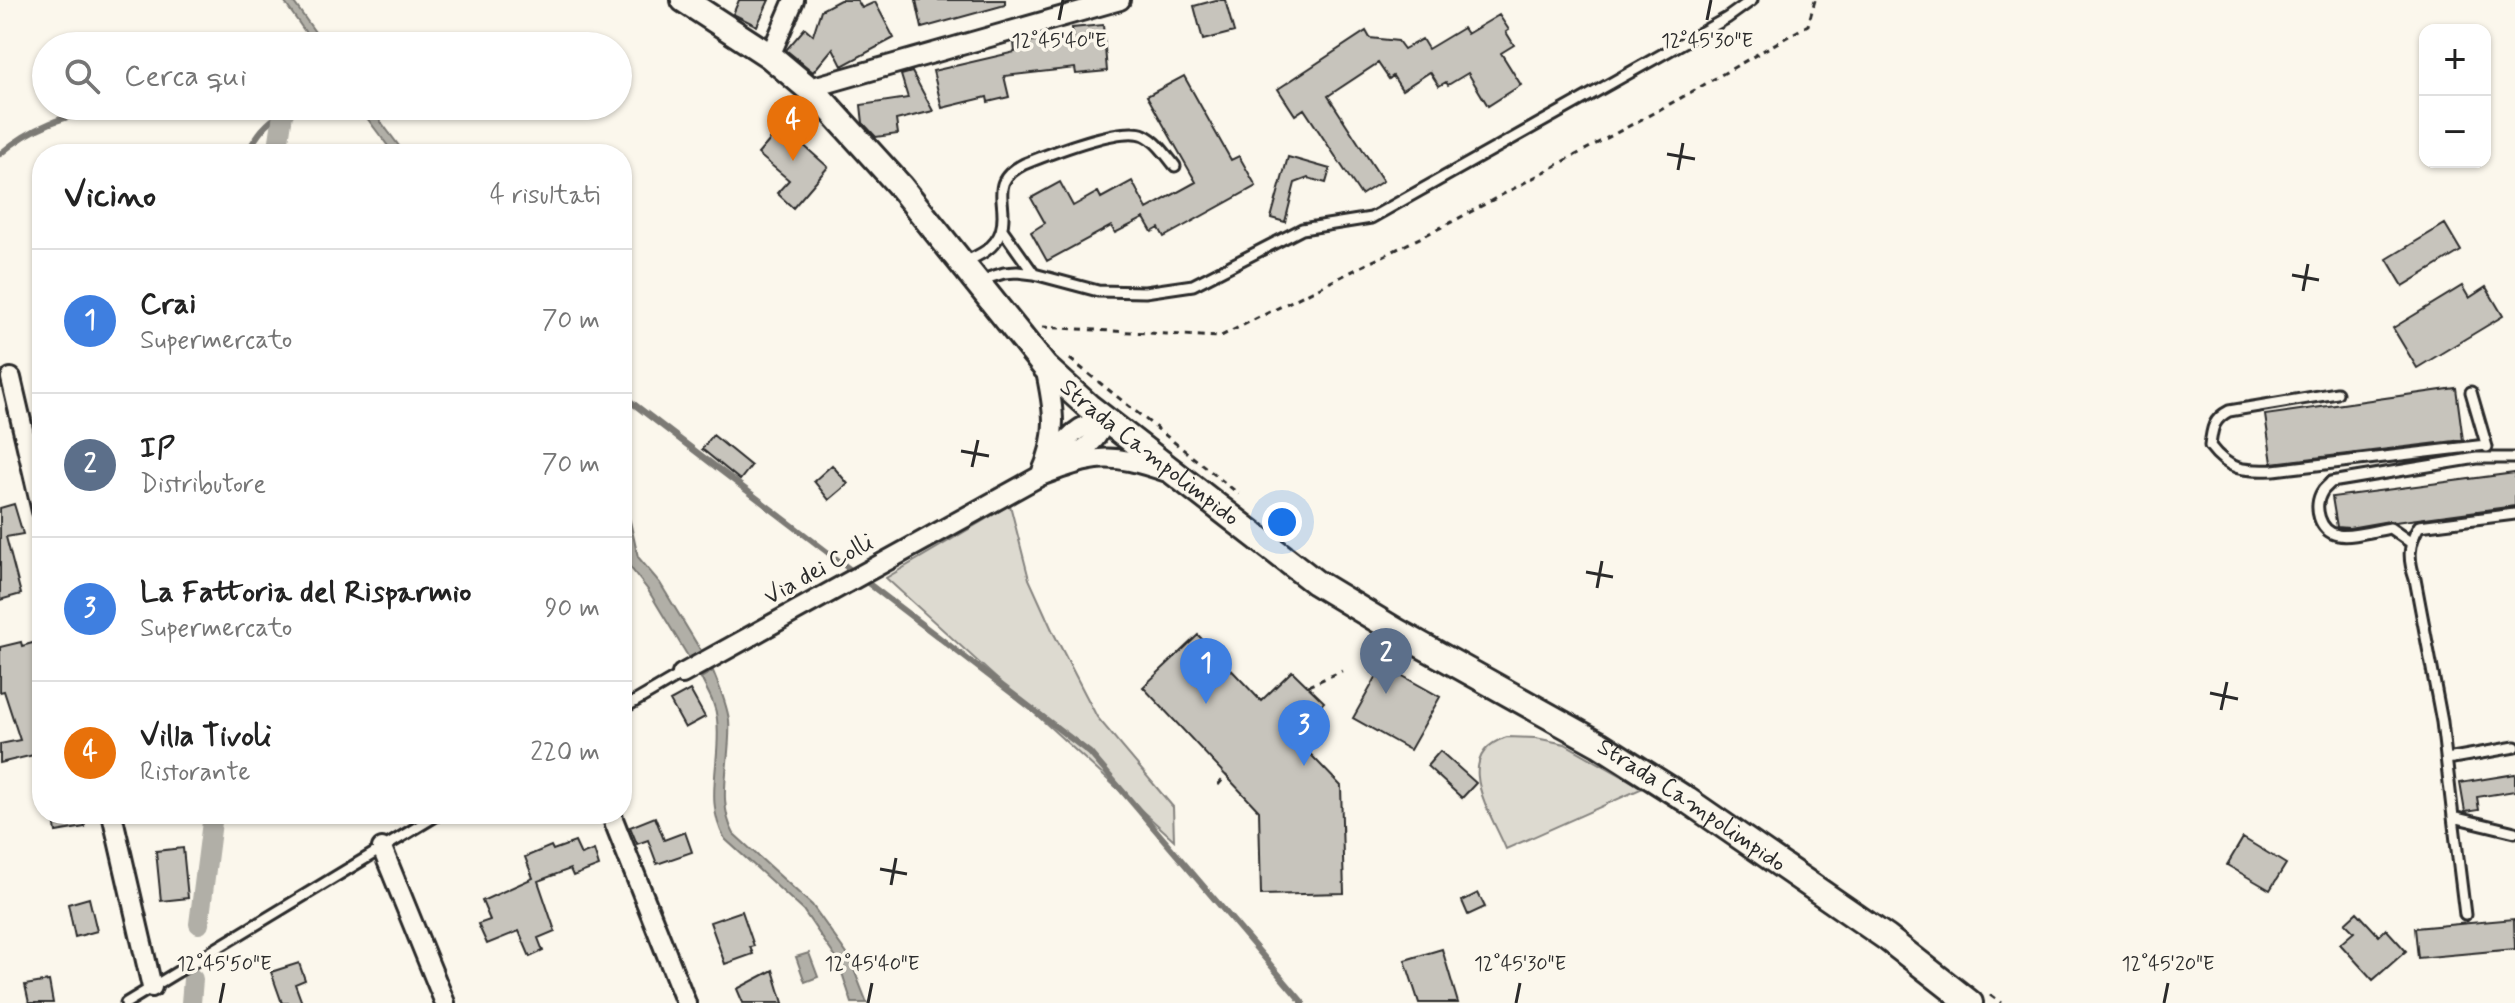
<!DOCTYPE html>
<html lang="it">
<head>
<meta charset="utf-8">
<style>
	body { margin:0; font-family:Mynerve,sans-serif; background:#f2f2f2; color:#222 }
	.controls { position:absolute; right:24px; top:24px; display:grid; overflow:hidden; border-radius:16px; box-shadow:0 2px 6px #0004 }
	.controls button { width:72px; height:72px; display:grid; place-items:center; padding:0; border:0; border-bottom:2px solid #e0e0e0; background:#fff; color:#222; font:40px sans-serif }
	.you { position:absolute; left:1282px; top:522px; width:28px; height:28px; margin:-20px; border:6px solid #fff; border-radius:50%; background:#1a73e8; box-shadow:0 0 0 12px #1a73e833 }
	.badge { display:grid; place-items:center; width:52px; height:52px; border-radius:50%; background:#d1495b; color:#fff; font-size:26px; font-weight:700 }
	.pin { position:absolute; translate:-50% -66px; filter:drop-shadow(0 2px 4px #0008) }
	.pin::after { content:''; position:absolute; top:42px; width:28px; height:24px; background:inherit; clip-path:polygon(0 0,100% 0,50% 100%) }
	.list { margin:0; padding:0; list-style:none }
	h2 { display:flex; justify-content:space-between; align-items:center; height:104px; margin:0; padding:0 32px; font-size:34px }
	h2 small { font-size:26px; font-weight:400; color:#767676 }
	.list li { display:grid; grid-template-columns:52px 1fr auto; gap:24px; align-items:center; box-sizing:border-box; height:144px; padding:0 32px; border-top:2px solid #e0e0e0 }
	.list b { display:block; font-size:30px; white-space:nowrap }
	.list p { margin:0; font-size:26px; white-space:nowrap; color:#767676 }
	.list em { font-size:26px; font-style:normal; color:#767676 }
	.icon { flex:none; width:44px; height:44px; fill:none; stroke:currentColor; stroke-width:2; stroke-linecap:round; stroke-linejoin:round }
	.map { position:relative; flex:none; width:2515px; height:1003px; overflow:hidden }
	.search { position:absolute; background:#fff; box-shadow:0 2px 6px #0004; left:32px; top:32px; width:600px; height:88px; display:flex; align-items:center; gap:20px; box-sizing:border-box; padding:0 28px; border-radius:44px; color:#767676; font-size:30px }
	.panel { position:absolute; background:#fff; box-shadow:0 2px 6px #0004; left:32px; top:144px; width:600px; height:680px; border-radius:32px }
	.map>svg:first-child { display:block }
</style>
</head>
<body>
<div class="map">
<svg width="2515" height="1003" viewBox="0 0 2515 1003">
	<rect width="100%" height="100%" fill="#fbf7ec"/>
	<filter id="ink" filterUnits="userSpaceOnUse"><feTurbulence type="fractalNoise" baseFrequency=".0125" numOctaves="2"/><feDisplacementMap in="SourceGraphic" scale="16" xChannelSelector="R" yChannelSelector="G"/><feConvolveMatrix kernelMatrix="1 2 1 2 8 2 1 2 1" color-interpolation-filters="sRGB"/></filter>
	<g filter="url(#ink)">
		<path fill="#dddad0" stroke="#84827e" stroke-width="2" d="M1010 505 1029 579 1053 632 1097 717 1173 807 1174 840 886 578Z
			M1507 737 1536 738 1565 744 1643 788 1506 849C1491 813 1450 755 1507 737Z"/>
		<path fill="#b1afa7" stroke="#7b7a75" stroke-width="2" d="M283 0H292L325 46H315Z
			M358 106H369L405 154H394Z
			M622 502 630 521 638 557 660 583 701 651 689 658 648 590 627 563 622 543Z
			M713 671C719 686 727 704 729 720 732 757 715 800 734 834L812 905 849 957 867 1003H852L838 961 803 910 725 839C703 802 722 759 717 719 716 704 707 691 701 678Z
			M809 953 818 977 805 982 796 957Z"/>
		<g fill="none" stroke-linecap="round" stroke-linejoin="round">
			<path stroke="#7b7a75" stroke-width="6" d="M0 154C34 125 64 117 107 106
				M246 154C255 139 266 120 283 114
				M622 395 1090 753 1303 1003"/>
			<path stroke="#b1afa7" stroke-width="20" d="M277 154 283 114 288 106
				M199 924 213 814
				M191 1003 193 979"/>
		</g>
		<path fill="#c7c4bc" stroke="#2b2b2b" stroke-width="2" d="M739 0H769L757 26 733 14Z
			M840 0H857L862 8 875 2 894 38 842 66 833 48 813 72 786 50 805 28 813 35 821 10Z
			M916 0H1005V5L922 28Z
			M1216 0H1225L1234 32 1203 40 1194 6Z
			M1499 15 1509 30 1506 32 1514 45 1501 53 1521 85 1488 106 1468 73 1448 85 1446 82 1439 86 1430 72 1402 90 1393 76 1389 79 1378 63 1328 96 1383 181 1361 195 1304 109 1295 115 1278 89 1366 31 1370 38 1398 41 1404 49 1422 39 1428 49 1463 28 1467 34Z
			M1103 25 1107 71 1076 74 1075 68 1004 76 1009 97 988 102 987 97 942 108 933 71 1015 52 1014 43 1073 37 1072 28Z
			M912 72 933 111 896 120 898 134 876 137 863 123 861 105 908 98 901 75Z
			M1184 76 1231 160 1239 156 1256 186 1164 237 1159 228 1152 232 1144 218 1115 233 1111 226 1047 261 1031 232 1045 223 1031 198 1060 182 1073 206 1098 192 1101 198 1132 181 1147 209 1196 182 1147 96Z
			M782 126 828 167 793 208 777 193 789 180 758 154Z
			M1288 157 1330 169 1326 183 1308 178 1295 183 1285 222 1271 218Z
			M2445 224 2461 251 2403 286 2387 259Z
			M2462 286 2469 298 2486 287 2503 316 2417 368 2393 328Z
			M2456 388 2463 440 2272 463 2265 415Z
			M713 435 751 466 740 480 702 449Z
			M832 465 848 484 829 500 814 481Z
			M2515 473V506L2395 522 2389 521 2349 528 2337 527 2332 497Z
			M14 504 23 534 6 537 21 594 0 600V508Z
			M1198 635 1261 701 1292 671 1324 702 1292 735 1341 786 1344 893 1261 895 1259 811 1143 687Z
			M21 642 22 646 36 642 42 667V753L0 763V744L20 740 4 691 0 692V647Z
			M1383 665 1440 697 1410 750 1353 718Z
			M690 690 705 717 685 728 670 701Z
			M1440 751 1476 783 1462 798 1427 766Z
			M2515 774V791L2477 797 2479 810 2465 812 2460 783Z
			M53 814H83L85 827 56 832Z
			M655 817 664 840 685 832 692 852 657 864 648 840 637 844 630 827Z
			M2243 838 2286 864 2270 890 2227 865Z
			M575 842 581 855 594 850 599 866 573 876 570 869 538 881 555 931 538 938 543 951 530 957 519 931 487 944 478 924 490 920 482 901 533 878 525 857 551 846 553 850Z
			M183 848 188 898 161 901 156 851Z
			M1478 893 1485 907 1468 915 1462 901Z
			M89 898 97 931 75 937 68 904Z
			M742 911 754 946 750 947 753 954 725 964 710 922Z
			M2357 912 2379 936 2386 929 2406 951 2373 980 2340 944 2354 932 2345 923Z
			M2514 919 2515 949 2418 958 2415 928Z
			M1442 949 1458 1003H1419L1405 960Z
			M299 963 305 980 295 984 302 1003H282L271 972Z
			M773 970 783 1003H743L737 989Z
			M49 981 53 1003H29L25 985Z"/>
		<g fill="none" stroke-linecap="round" stroke-linejoin="round">
			<defs>
				<path id="service" d="M1002 229 1034 274
					M962 263C978 256 995 249 1001 231 1010 203 986 183 1024 164 1049 154 1122 125 1144 135 1157 141 1166 155 1175 166
					M982 284 991 277 1004 273 1017 272 1034 274 1098 291 1145 292 1193 285 1302 229 1371 218 1727 18 1752 0
					M2471 392 2487 447
					M2337 393 2229 411C2213 419 2212 429 2210 446 2229 471 2244 471 2274 470L2486 445
					M2515 514 2419 526C2408 545 2408 559 2415 579L2442 722 2453 817 2515 832
					M2410 542 2390 528C2377 530 2350 538 2338 535 2319 532 2313 506 2322 492 2324 488 2328 486 2331 482L2477 458H2515
					M622 709 682 674
					M2447 759 2515 747
					M2453 817 2465 915
					M126 1003 439 814"/>
				<path id="minor" d="M770 56 794 0
					M810 88 1120 0
					M11 378 42 511
					M1051 460C1066 439 1078 424 1105 419
					M1067 460C1085 449 1099 440 1105 419
					M1040 476C1059 436 1054 408 1045 367
					M682 674 1040 476C1097 455 1109 452 1167 472
					M112 814 152 987
					M611 814 686 1003
					M382 848 445 1003"/>
				<g id="tertiary">
					<path id="s1" d="M684 0 770 56 820 98 900 186 1045 367 1088 406 1315 582 1398 632 1599 744 1687 800 1887 938 1970 1003"/>
				</g>
			</defs>
			<use href="#service" stroke="#2b2b2b" stroke-width="15"/>
			<use href="#minor" stroke="#2b2b2b" stroke-width="24"/>
			<use href="#tertiary" stroke="#2b2b2b" stroke-width="30"/>
			<path stroke="#2b2b2b" stroke-width="3" stroke-dasharray="6 6" stroke-linecap="butt" d="M1042 327 1219 337 1450 223 1679 99 1808 25 1815 0
				M1070 359 1239 494
				M1308 686 1342 671
				M1218 785 1227 775
				M1990 995 2001 1003"/>
			<use href="#service" stroke="#fbf7ec" stroke-width="9"/>
			<use href="#minor" stroke="#fbf7ec" stroke-width="18"/>
			<use href="#tertiary" stroke="#fbf7ec" stroke-width="24"/>
		</g>
	</g>
	<path fill="none" stroke="#2b2b2b" stroke-width="3" d="M1059 20 1063 0M1707 20 1711 0M1667 154 1695 159M1678 170 1683 143M2292 275 2319 280M2303 291 2308 264M961 451 989 456M972 467 978 440M1586 572 1613 577M1597 588 1602 561M2210 693 2238 699M2221 710 2227 682M880 869 907 874M891 885 896 858M220 1003 224 983M868 1003 872 983M1516 1003 1520 983M2164 1003 2168 983"/>
	<g text-anchor="middle" dominant-baseline="central" stroke-width="7" stroke-linejoin="round" paint-order="stroke">
		<g font-size="24" fill="#2b2b2b" stroke="#fbf7ec">
			<text stroke="none"><textPath href="#s1" startOffset="654">Strada Campolimpido</textPath></text>
			<text transform="translate(819 570) rotate(-29)">Via dei Colli</text>
			<text stroke="none"><textPath href="#s1" startOffset="1302">Strada Campolimpido</textPath></text>
		</g>
	</g>
	<g font-size="20" text-anchor="middle" fill="#2b2b2b" stroke="#fbf7ec" stroke-width="7" stroke-linejoin="round" paint-order="stroke">
		<text x="1059" y="47">12°45'40"E</text>
		<text x="1707" y="47">12°45'30"E</text>
		<text x="224" y="970">12°45'50"E</text>
		<text x="872" y="970">12°45'40"E</text>
		<text x="1520" y="970">12°45'30"E</text>
		<text x="2168" y="970">12°45'20"E</text>
	</g>
</svg>
<div class="controls">
<button>+</button>
<button>−</button>
</div>
<div class="you"></div>
<div class="pin badge" style="left:1206px;top:704px;background:#3f7fe0">1</div>
<div class="pin badge" style="left:1386px;top:694px;background:#5c6f8a">2</div>
<div class="pin badge" style="left:1304px;top:766px;background:#3f7fe0">3</div>
<div class="pin badge" style="left:793px;top:161px;background:#e8710a">4</div>
<div class="search"><svg class="icon" aria-label="search" viewBox="0 0 24 24"><circle cx="10" cy="10" r="6"/><path d="M15 15l6 6"/></svg>Cerca qui</div>
<section class="panel">
<h2>Vicino<small>4 risultati</small></h2>
<ul class="list">
<li><span class="badge" style="background:#3f7fe0">1</span><div><b>Crai</b><p>Supermercato</p></div><em>70 m</em></li>
<li><span class="badge" style="background:#5c6f8a">2</span><div><b>IP</b><p>Distributore</p></div><em>70 m</em></li>
<li><span class="badge" style="background:#3f7fe0">3</span><div><b>La Fattoria del Risparmio</b><p>Supermercato</p></div><em>90 m</em></li>
<li><span class="badge" style="background:#e8710a">4</span><div><b>Villa Tivoli</b><p>Ristorante</p></div><em>220 m</em></li>
</ul>
</section>
</div>
</body>
</html>
